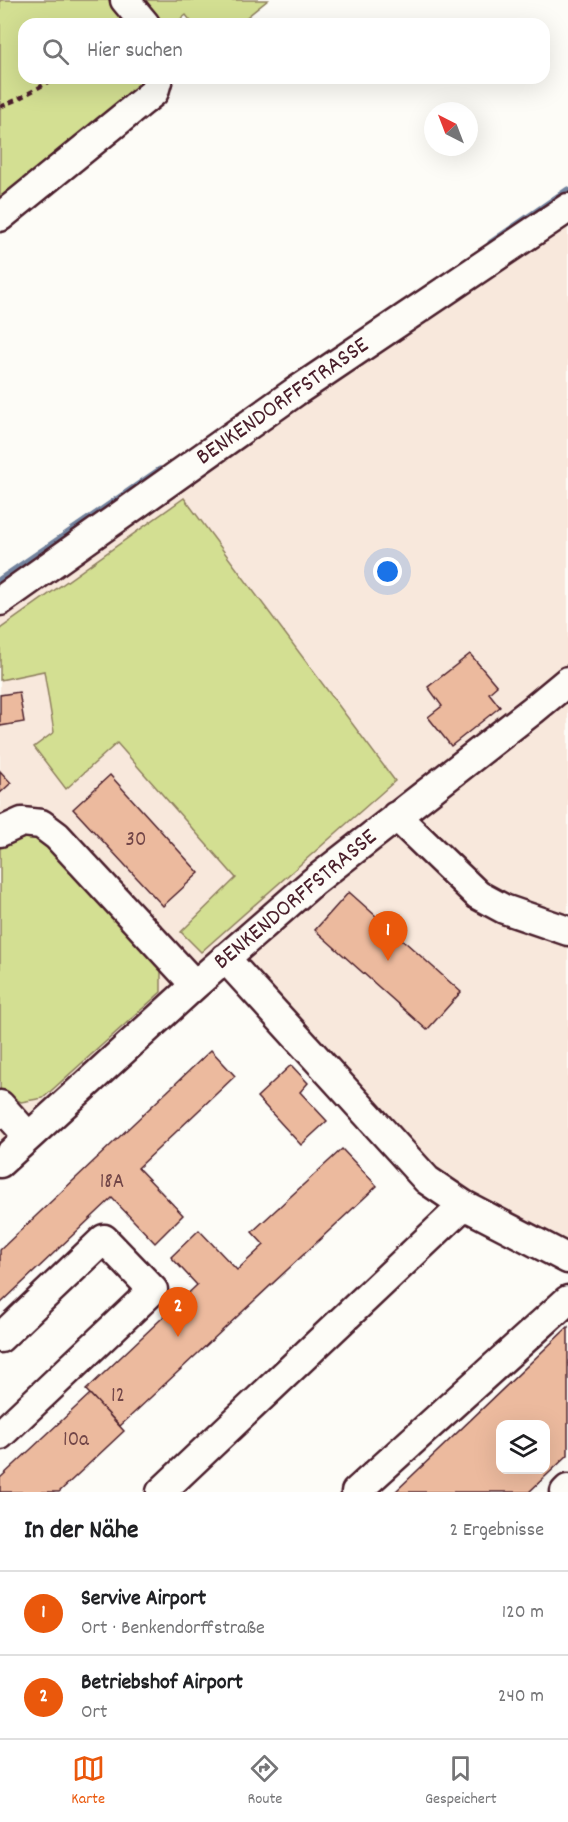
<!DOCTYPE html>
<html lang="de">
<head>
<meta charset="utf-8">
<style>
	body { margin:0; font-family:Dekko,sans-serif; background:#f6f6f6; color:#202124 }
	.controls { position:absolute; right:18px; bottom:18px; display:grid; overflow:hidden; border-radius:12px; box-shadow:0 6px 24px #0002 }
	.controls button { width:54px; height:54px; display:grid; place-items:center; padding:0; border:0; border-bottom:2px solid #e0e0e0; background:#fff; color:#202124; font:30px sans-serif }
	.compass { position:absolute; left:424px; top:102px; width:54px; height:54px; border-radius:50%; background:#fff; box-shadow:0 6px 24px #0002; rotate:318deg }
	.you { position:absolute; left:388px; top:572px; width:21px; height:21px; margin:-15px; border:4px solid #fff; border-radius:50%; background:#1a73e8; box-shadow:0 0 0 9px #1a73e833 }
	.badge { display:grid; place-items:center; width:39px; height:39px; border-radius:50%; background:#ea580c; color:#fff; font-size:20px; font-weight:700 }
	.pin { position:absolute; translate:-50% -50px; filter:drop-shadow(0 2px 3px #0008) }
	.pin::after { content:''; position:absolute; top:32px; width:21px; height:18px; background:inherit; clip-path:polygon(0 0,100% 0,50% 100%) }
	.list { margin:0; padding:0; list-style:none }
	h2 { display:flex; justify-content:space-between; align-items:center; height:78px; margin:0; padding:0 24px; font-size:26px }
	h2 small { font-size:20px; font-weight:400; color:#757577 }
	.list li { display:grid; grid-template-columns:39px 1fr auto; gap:18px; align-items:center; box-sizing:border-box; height:84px; padding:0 24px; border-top:2px solid #e0e0e0 }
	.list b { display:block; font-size:22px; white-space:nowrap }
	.list p { margin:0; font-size:20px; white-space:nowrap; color:#757577 }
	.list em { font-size:20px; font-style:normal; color:#757577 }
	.icon { flex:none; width:33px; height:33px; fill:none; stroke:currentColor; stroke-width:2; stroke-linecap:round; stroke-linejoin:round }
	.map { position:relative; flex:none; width:568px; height:1492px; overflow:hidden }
	.search { position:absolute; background:#fff; box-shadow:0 6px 24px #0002; left:18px; right:18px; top:18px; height:66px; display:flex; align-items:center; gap:15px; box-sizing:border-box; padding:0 21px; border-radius:18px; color:#757577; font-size:22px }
	.sheet { height:246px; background:#fff }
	nav { display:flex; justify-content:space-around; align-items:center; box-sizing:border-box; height:84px; border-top:2px solid #e0e0e0; background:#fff; font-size:16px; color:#757577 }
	nav a { display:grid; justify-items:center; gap:3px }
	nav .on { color:#ea580c }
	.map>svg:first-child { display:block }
</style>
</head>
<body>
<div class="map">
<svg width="568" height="1492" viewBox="0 0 568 1492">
	<rect width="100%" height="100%" fill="#fdfcf7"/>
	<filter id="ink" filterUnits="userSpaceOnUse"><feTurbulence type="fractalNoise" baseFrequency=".0167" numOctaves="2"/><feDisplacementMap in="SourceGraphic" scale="12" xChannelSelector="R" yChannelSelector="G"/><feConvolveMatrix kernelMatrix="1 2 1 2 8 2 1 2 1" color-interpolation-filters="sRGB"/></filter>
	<g filter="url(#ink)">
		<path fill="#f8e8dc" d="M568 208V1259L464 1205 225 959 0 1163V601Z"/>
		<path fill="#d3df92" stroke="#8e7f5e" stroke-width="1.5" d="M0 0H115L135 24H24V78H150L0 206Z
			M143 0H268L238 24H193L186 15 175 24H163Z
			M184 498 395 781 201 952 181 932 236 878 117 743 66 789 34 747 54 732 44 671 0 680V629Z
			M33 832 54 841 151 947 161 970V992L43 1098 21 1102 0 1091V844Z"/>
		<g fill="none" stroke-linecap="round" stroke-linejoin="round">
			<path stroke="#72839e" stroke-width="7" d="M491 243 568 190
				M0 580 160 470"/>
		</g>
		<path fill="#ecba9e" stroke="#4a1f2b" stroke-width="1.5" fill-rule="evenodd" d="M470 654 497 686 489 693 500 707 451 746 428 717 442 706 428 687Z
			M19 692 24 722 0 726V695Z
			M0 771 11 783 0 793Z
			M110 775 199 873 163 906 73 809Z
			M349 892 461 992 427 1030 315 930Z
			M211 1050 235 1076 138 1168 183 1215 155 1243 112 1198 0 1304V1250Z
			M291 1065 308 1083 300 1092 327 1121 301 1145 257 1097Z
			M342 1149 377 1186 120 1426 86 1390 197 1285 171 1257 199 1230 237 1270 264 1245 252 1232Z
			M568 1327V1455L529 1492H395ZM500 1424H546V1470H500Z
			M90 1394 124 1431 59 1492H0V1478Z"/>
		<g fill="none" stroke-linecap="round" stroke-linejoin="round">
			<defs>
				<path id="minor" d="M125 0 145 24
					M0 217 154 92 158 78
					M0 601 295 392 568 208
					M396 816 478 895 504 909 568 931
					M0 832 22 822 41 824 57 836 195 985
					M225 958 427 1180 464 1205 568 1259
					M0 1105 28 1136
					M0 1163 195 985 313 882 533 710 568 681
					M0 1338 104 1239 153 1290 0 1435
					M161 1492 464 1205
					M356 1492 568 1300
					M565 1492 568 1489"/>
			</defs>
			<use href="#minor" stroke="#4a1f2b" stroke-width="33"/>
			<path stroke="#4a1f2b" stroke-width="4" stroke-dasharray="6 4.5" stroke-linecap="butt" d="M0 107 18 99 56 78"/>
			<use href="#minor" stroke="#fdfcf7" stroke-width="28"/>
		</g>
	</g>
	<g text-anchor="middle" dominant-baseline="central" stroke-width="5" stroke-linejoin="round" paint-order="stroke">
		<g font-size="21" fill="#724648">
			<text x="136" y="841">30</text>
			<text x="112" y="1183">18A</text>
			<text x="118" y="1397">12</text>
			<text x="76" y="1441">10a</text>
		</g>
		<g font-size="24" fill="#4a1f2b" stroke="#fdfcf7">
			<text transform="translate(283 402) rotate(-35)">BENKENDORFFSTRASSE</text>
			<text transform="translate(296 900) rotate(-40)">BENKENDORFFSTRASSE</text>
		</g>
	</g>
</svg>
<div class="controls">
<button><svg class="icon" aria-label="layers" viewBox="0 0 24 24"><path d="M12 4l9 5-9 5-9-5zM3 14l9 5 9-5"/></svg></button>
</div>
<svg class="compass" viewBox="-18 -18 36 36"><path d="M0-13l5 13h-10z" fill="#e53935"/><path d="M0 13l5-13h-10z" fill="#757577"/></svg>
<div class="you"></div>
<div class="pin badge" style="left:388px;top:961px">1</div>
<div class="pin badge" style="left:178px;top:1337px">2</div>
<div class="search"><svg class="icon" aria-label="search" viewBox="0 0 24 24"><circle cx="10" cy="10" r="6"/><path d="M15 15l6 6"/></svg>Hier suchen</div>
</div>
<section class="sheet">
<h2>In der Nähe<small>2 Ergebnisse</small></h2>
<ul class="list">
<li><span class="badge">1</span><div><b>Servive Airport</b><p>Ort · Benkendorffstraße</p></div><em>120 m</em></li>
<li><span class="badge">2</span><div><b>Betriebshof Airport</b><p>Ort</p></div><em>240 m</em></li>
</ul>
</section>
<nav>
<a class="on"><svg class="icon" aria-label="map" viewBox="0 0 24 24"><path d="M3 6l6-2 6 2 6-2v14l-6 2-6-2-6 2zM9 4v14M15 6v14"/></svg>Karte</a>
<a><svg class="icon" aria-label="directions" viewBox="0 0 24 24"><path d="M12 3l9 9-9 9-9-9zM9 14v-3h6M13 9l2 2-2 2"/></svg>Route</a>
<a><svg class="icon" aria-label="saved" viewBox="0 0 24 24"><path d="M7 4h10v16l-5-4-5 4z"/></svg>Gespeichert</a>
</nav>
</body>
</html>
